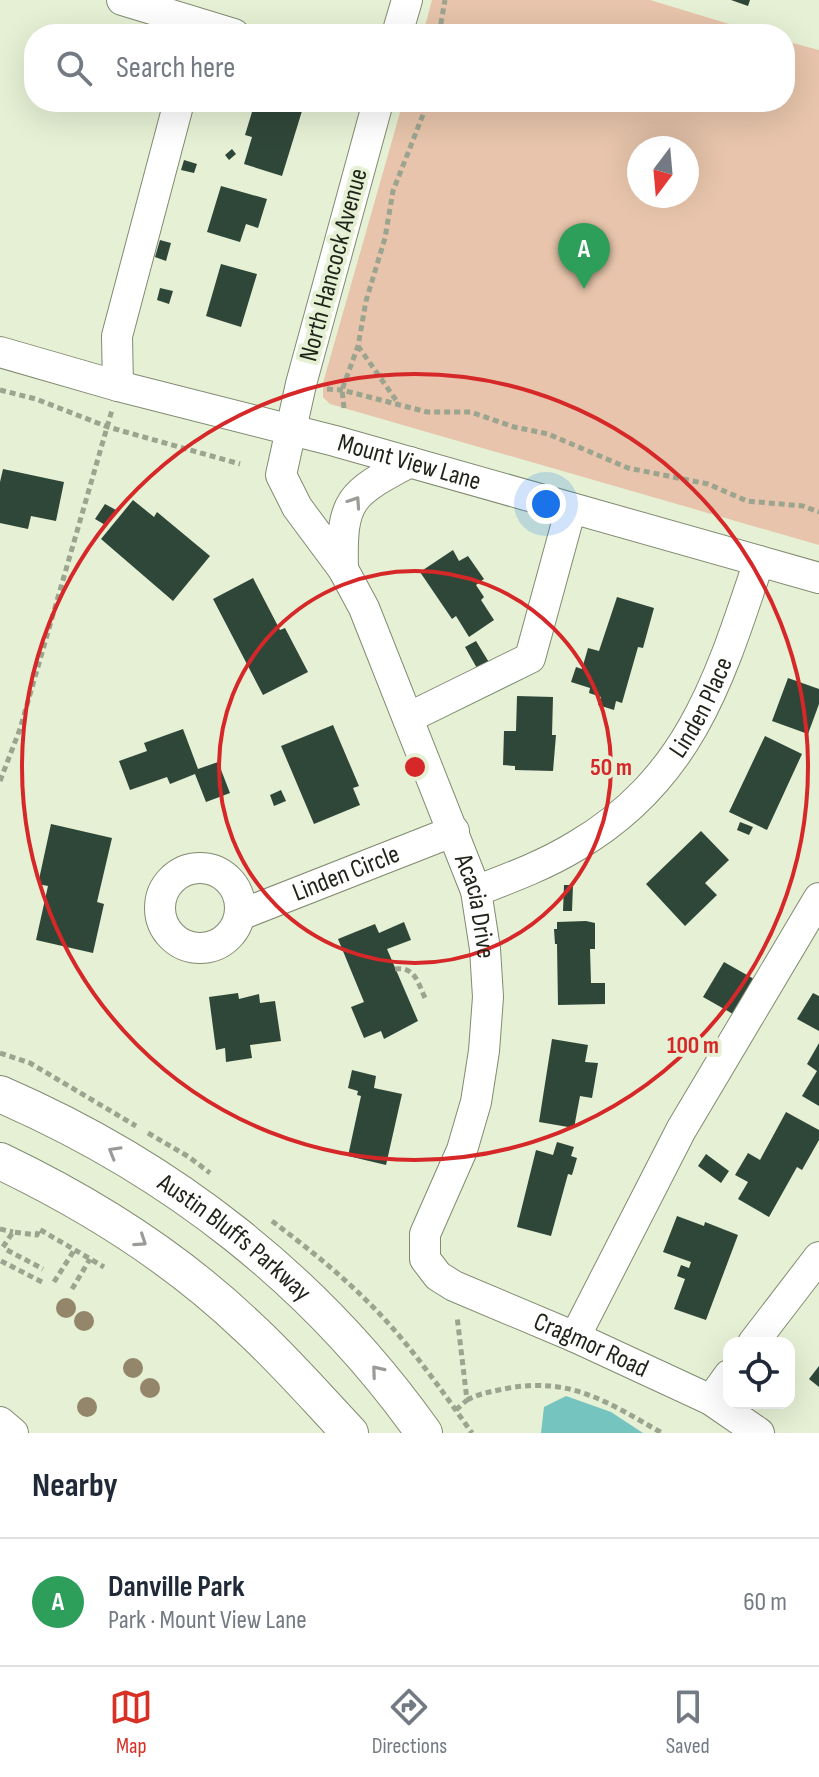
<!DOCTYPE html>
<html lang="en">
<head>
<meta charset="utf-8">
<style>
	body { margin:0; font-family:"Sofia Sans Condensed",sans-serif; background:#f2f2f3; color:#1f2937 }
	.controls { position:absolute; right:24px; bottom:24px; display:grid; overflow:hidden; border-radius:16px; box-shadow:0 8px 32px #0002 }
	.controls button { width:72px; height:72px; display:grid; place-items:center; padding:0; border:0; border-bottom:2px solid #e0e1e3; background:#fff; color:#1f2937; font:40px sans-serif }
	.compass { position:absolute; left:627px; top:136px; width:72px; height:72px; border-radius:50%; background:#fff; box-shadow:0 8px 32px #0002; rotate:196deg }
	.you { position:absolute; left:546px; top:504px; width:28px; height:28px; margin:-20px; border:6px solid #fff; border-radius:50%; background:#1a73e8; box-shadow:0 0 0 12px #1a73e833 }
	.badge { display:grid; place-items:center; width:52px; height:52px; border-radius:50%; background:#d93025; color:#fff; font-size:26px; font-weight:700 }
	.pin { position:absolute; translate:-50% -66px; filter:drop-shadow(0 2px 4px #0008) }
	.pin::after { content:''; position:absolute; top:42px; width:28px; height:24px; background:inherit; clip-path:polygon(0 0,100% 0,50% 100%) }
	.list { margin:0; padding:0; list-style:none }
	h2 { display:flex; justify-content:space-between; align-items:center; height:104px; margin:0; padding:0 32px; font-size:34px }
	h2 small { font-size:26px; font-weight:400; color:#747a83 }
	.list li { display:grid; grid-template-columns:52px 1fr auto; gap:24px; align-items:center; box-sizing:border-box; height:128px; padding:0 32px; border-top:2px solid #e0e1e3 }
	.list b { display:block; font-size:30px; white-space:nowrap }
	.list p { margin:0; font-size:26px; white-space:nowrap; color:#747a83 }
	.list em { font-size:26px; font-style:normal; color:#747a83 }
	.icon { flex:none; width:44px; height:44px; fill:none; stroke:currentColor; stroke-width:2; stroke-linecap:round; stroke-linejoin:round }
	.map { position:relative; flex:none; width:819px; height:1433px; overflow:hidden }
	.search { position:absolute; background:#fff; box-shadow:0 8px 32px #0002; left:24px; right:24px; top:24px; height:88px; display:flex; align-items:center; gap:20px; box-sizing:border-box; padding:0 28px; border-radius:32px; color:#747a83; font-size:30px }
	.sheet { height:232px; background:#fff }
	nav { display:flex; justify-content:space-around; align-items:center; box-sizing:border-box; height:112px; border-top:2px solid #e0e1e3; background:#fff; font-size:22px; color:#747a83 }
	nav a { display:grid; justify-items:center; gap:4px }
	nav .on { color:#d93025 }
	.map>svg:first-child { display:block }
</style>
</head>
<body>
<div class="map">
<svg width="819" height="1433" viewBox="0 0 819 1433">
	<rect width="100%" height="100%" fill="#e5f0d4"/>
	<path fill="#e7c4ab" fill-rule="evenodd" d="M432 0H650L762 34H423Z
		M785 41 819 50V545L330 404 323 397V383L403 102H785ZM687 148V196H639V148Z"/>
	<path fill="#76c4c0" d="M566 1396 611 1412 643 1433H541L544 1407Z"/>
	<path fill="#2f4739" d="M731 0H750L748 6Z
		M255 102H268L302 111 282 176 244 164 252 137 245 135Z
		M232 149 236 154 229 160 225 155Z
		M184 160 197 164 194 173 181 170Z
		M221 186 267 199 258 228 246 224 240 242 207 232Z
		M160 240 171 243 166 261 155 257Z
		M221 264 257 274 241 327 206 316Z
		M160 288 173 291 169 304 157 300Z
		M3 469 64 482 56 521 31 516 28 529 0 523V482Z
		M133 500 154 517 157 512 210 556 173 601 101 539Z
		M105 504 116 510 107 526 95 519Z
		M453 550 459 561 468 556 484 579 476 585 484 597 481 600 494 620 469 637 456 616 452 619 420 572Z
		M253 578 280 630 285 628 308 672 263 695 213 599Z
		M617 597 654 608 643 648 638 647 622 703 616 701 614 710 598 705 601 697 589 693 590 688 571 682 576 667 582 669 588 648 599 651Z
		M476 641 490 664 478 670 465 647Z
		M788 678 819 689V704L808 734 772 721Z
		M517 696 553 697 552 735H556L553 771 515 770V766L503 765 504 731H516Z
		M333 725 359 786 353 788 360 805 314 824 281 746Z
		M183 729 198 769 218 762 230 793 206 802 195 774 170 784 167 777 130 790 119 761 147 751 144 743Z
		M765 736 802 754 767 830 729 812Z
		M281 790 286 801 274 806 270 795Z
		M740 822 753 827 749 835 737 830Z
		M51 824 112 838 97 902 104 904 93 953 36 940 48 886 38 884Z
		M701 831 729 860 705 883 717 895 685 926 646 884Z
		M564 885H573L572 911H563Z
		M586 921 595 923V949H590L591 983H605V1004L558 1005 557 944H555L554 929H557V922Z
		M404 922 411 940 387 949 418 1021 384 1039 381 1031 364 1038 351 1007 364 1002 338 939 375 924 379 933Z
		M724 962 754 979 733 1014 703 997Z
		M238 993 239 999 259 994 260 1003 275 1001 281 1041 250 1045 252 1058 226 1062 225 1048 216 1050 209 997Z
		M813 993 819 996V1031L797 1019Z
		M552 1039 588 1045 585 1062 598 1063 592 1098 580 1096 574 1128 539 1122Z
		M819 1043V1106L802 1096 817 1071 807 1064Z
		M352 1070 376 1076 374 1088 402 1094 386 1165 348 1156 361 1096 357 1095 358 1091 348 1088Z
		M786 1112 819 1130V1140L802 1170 797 1167 769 1217 738 1199 748 1182 735 1175 748 1153 760 1160Z
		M557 1142 574 1147 571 1156 577 1158 572 1175 568 1174 551 1236 517 1227 536 1150 553 1155Z
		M706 1154 729 1171 721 1183 698 1166Z
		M677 1216 704 1226 705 1222 738 1235 706 1320 674 1309 685 1279 677 1276 681 1265 689 1268 691 1262 663 1252Z
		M819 1366V1387L809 1379Z"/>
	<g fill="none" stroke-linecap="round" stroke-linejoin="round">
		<defs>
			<g id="minor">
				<path d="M122 0 234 34"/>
				<path d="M397 34 407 0"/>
				<path id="s1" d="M378 102 301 384 281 475 297 507 343 569 364 608 476 891 485 949 488 997 484 1051 476 1102 462 1150 425 1234V1259L438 1276 454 1286 575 1337 711 1400 759 1433"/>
				<path id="s2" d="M0 352 118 386 335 441 819 578"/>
				<path d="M118 386 117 336 179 102"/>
				<path d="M343 569C341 499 350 494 410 462"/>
				<path d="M408 718 530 658 571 508"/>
				<circle cx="200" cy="908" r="40"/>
				<path id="s3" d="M476 891C510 878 545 865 576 846 690 779 720 678 759 561"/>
				<path id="s4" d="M240 915 454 831"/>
				<path d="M575 1337 681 1130 819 898"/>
				<path d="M753 1343 819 1257"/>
				<path d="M711 1400 729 1375"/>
				<path d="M0 1422 13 1433"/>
			</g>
			<g id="major">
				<path id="s5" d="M0 1094C171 1168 316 1281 424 1433"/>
				<path d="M0 1161C90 1204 176 1258 248 1327 284 1360 316 1397 350 1433"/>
			</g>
		</defs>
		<use href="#minor" stroke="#818b71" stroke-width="32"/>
		<use href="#major" stroke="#818b71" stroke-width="38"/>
		<path stroke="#9ba48e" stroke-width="5" stroke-dasharray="6 4" stroke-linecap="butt" d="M439 34 445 0
			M358 346 398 403
			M327 389 342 390 427 412H471L514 427 548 434 628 468 708 484 747 501 803 506 819 512
			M0 390 36 399 108 427 240 464
			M344 408 342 390 358 346 366 301 385 238 393 191 428 102
			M0 781 20 729 112 410
			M395 969C415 966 418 983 425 998
			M0 1053 30 1063 136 1126
			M148 1133 189 1157 210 1173
			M272 1221C305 1246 338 1272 367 1301 407 1340 440 1388 472 1433
			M0 1229 13 1232
			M3 1247 13 1232 37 1235 39 1229 104 1267
			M7 1250 43 1269
			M1 1261 44 1283
			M54 1282 75 1249
			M72 1289 90 1259
			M467 1400C480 1393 494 1391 509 1388 572 1377 609 1403 662 1433
			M456 1410 467 1400 457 1316"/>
		<use href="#minor" stroke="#fff" stroke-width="30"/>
		<use href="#major" stroke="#fff" stroke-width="36"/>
	</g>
	<g fill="#94866a">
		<circle cx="66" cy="1308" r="10"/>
		<circle cx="84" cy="1321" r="10"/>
		<circle cx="133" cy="1368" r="10"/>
		<circle cx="150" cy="1388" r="10"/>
		<circle cx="87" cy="1407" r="10"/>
	</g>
	<defs><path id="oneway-chevron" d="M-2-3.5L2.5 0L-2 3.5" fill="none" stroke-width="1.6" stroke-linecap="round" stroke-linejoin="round" transform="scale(2)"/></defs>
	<g stroke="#9a9c98">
		<use href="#oneway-chevron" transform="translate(355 502) rotate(-56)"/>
		<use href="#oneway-chevron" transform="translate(114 1152) rotate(-150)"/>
		<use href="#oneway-chevron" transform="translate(141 1241) rotate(34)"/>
		<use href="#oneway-chevron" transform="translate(377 1371) rotate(-130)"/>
	</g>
	<g fill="none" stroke="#d62828" stroke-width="4">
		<circle cx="415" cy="767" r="196"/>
		<circle cx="415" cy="767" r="393"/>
	</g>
	<g text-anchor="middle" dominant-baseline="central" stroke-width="8" stroke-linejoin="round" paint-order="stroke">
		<g font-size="26" fill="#1f2319" stroke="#e5f0d4">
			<text transform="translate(334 265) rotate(-75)">North Hancock Avenue</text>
			<text stroke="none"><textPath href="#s2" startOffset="424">Mount View Lane</textPath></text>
			<text stroke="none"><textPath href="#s3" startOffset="300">Linden Place</textPath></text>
			<text stroke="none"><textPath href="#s4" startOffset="114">Linden Circle</textPath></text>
			<text stroke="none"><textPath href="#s1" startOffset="862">Acacia Drive</textPath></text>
			<text stroke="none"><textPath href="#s5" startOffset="276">Austin Bluffs Parkway</textPath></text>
			<text stroke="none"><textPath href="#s1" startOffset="1416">Cragmor Road</textPath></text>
		</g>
	</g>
	<circle cx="415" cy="767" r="12" fill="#d62828" stroke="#e5f0d4" stroke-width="4"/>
	<g font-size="24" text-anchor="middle" font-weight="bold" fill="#d62828" stroke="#e5f0d4" stroke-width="8" stroke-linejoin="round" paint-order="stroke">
		<text x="611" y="775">50 m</text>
		<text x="693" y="1053">100 m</text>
	</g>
</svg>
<div class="controls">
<button><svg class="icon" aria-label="locate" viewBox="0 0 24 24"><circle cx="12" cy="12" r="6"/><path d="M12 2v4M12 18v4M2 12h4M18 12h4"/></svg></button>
</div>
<svg class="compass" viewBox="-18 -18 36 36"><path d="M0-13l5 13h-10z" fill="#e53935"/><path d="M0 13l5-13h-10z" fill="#747a83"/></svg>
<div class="you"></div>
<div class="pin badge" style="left:584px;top:289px;background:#2e9e5b">A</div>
<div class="search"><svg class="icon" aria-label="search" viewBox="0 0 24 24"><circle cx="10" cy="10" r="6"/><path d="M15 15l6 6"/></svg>Search here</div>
</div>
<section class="sheet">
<h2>Nearby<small></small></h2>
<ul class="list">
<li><span class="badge" style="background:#2e9e5b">A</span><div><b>Danville Park</b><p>Park · Mount View Lane</p></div><em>60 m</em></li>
</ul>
</section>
<nav>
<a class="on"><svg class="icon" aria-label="map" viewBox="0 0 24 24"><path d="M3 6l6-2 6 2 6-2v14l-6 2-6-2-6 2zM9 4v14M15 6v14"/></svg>Map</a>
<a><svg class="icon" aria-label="directions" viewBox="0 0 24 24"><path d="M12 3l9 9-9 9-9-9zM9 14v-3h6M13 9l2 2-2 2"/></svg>Directions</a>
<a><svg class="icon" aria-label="saved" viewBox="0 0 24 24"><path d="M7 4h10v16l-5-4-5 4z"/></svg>Saved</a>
</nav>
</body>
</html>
